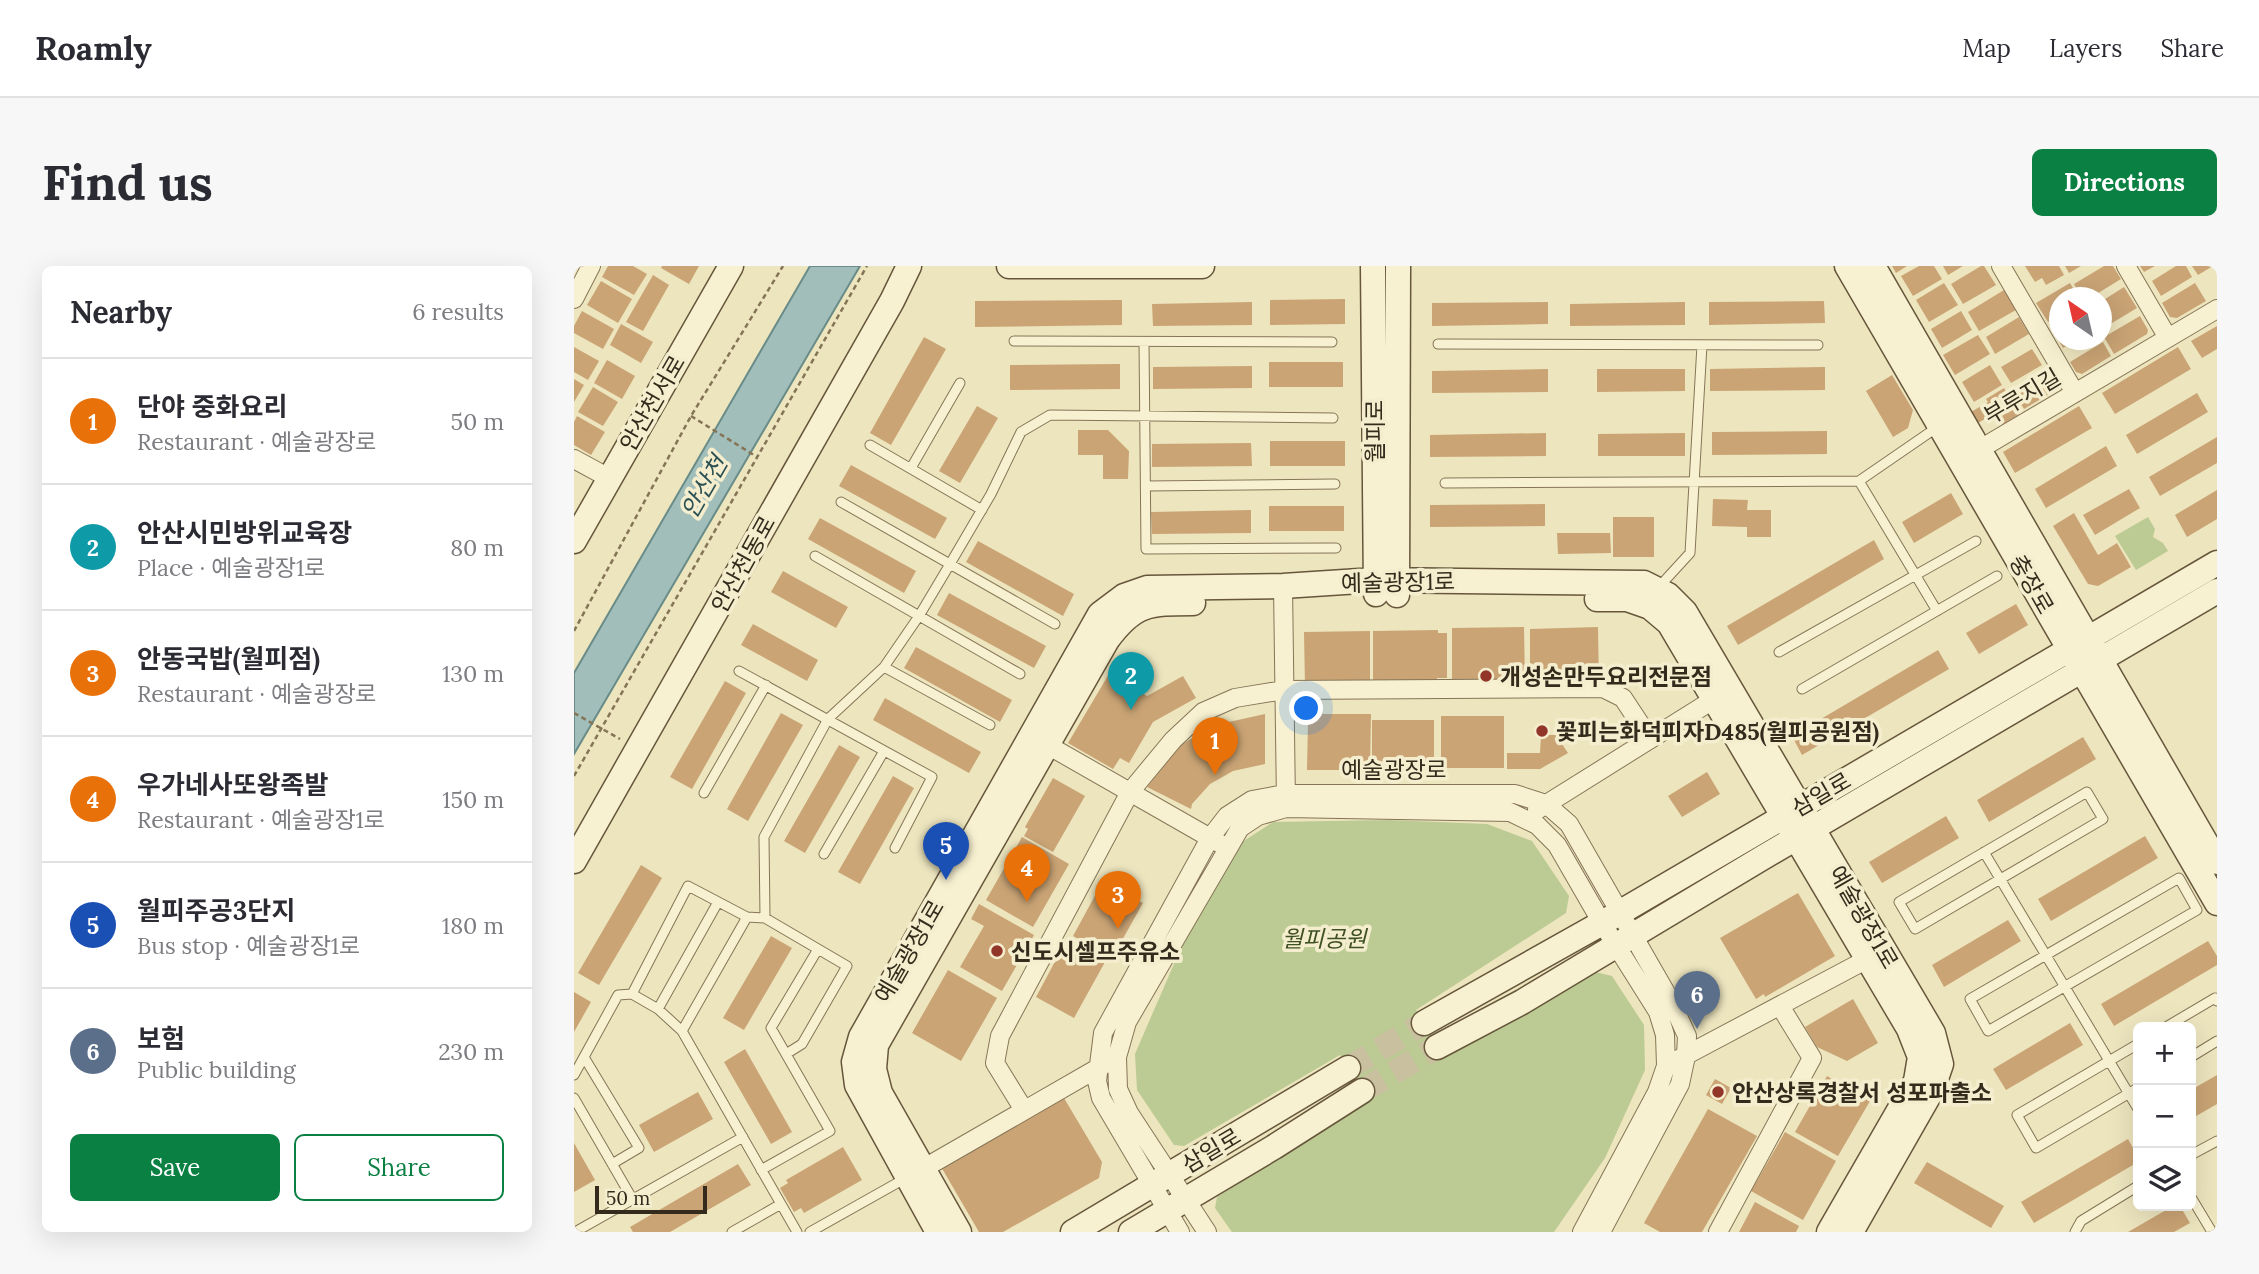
<!DOCTYPE html>
<html lang="en">
<head>
<meta charset="utf-8">
<style>
	body { margin:0; font-family:Lora,"Noto Sans KR",serif; background:#f7f7f7; color:#2b2b33 }
	.controls { position:absolute; right:21px; bottom:21px; display:grid; overflow:hidden; border-radius:10px; box-shadow:0 7px 28px #0002 }
	.controls button { width:63px; height:63px; display:grid; place-items:center; padding:0; border:0; border-bottom:2px solid #e1e1e2; background:#fff; color:#2b2b33; font:35px sans-serif }
	.compass { position:absolute; left:1475px; top:21px; width:63px; height:63px; border-radius:50%; background:#fff; box-shadow:0 7px 28px #0002; rotate:326deg }
	.scale { position:absolute; left:21px; bottom:18px; width:112px; box-sizing:border-box; padding-left:7px; border:4px solid #342b1c; border-top:0; font-size:19px; line-height:24px; white-space:nowrap; color:#342b1c; -webkit-text-stroke:5px #f4eece; paint-order:stroke }
	.you { position:absolute; left:733px; top:443px; width:24px; height:24px; margin:-18px; border:5px solid #fff; border-radius:50%; background:#1a73e8; box-shadow:0 0 0 10px #1a73e833 }
	.badge { display:grid; place-items:center; width:46px; height:46px; border-radius:50%; background:#0b8043; color:#fff; font-size:23px; font-weight:700 }
	.pin { position:absolute; translate:-50% -58px; filter:drop-shadow(0 2px 4px #0008) }
	.pin::after { content:''; position:absolute; top:37px; width:24px; height:21px; background:inherit; clip-path:polygon(0 0,100% 0,50% 100%) }
	.list { margin:0; padding:0; list-style:none }
	h2 { display:flex; justify-content:space-between; align-items:center; height:91px; margin:0; padding:0 28px; font-size:30px }
	h2 small { font-size:23px; font-weight:400; color:#7c7c81 }
	.list li { display:grid; grid-template-columns:46px 1fr auto; gap:21px; align-items:center; box-sizing:border-box; height:126px; padding:0 28px; border-top:2px solid #e1e1e2 }
	.list b { display:block; font-size:26px; white-space:nowrap }
	.list p { margin:0; font-size:23px; white-space:nowrap; color:#7c7c81 }
	.list em { font-size:23px; font-style:normal; color:#7c7c81 }
	.actions { display:flex; gap:14px; padding:21px 28px }
	.actions a { flex:1; padding:16px 0; border:2px solid #0b8043; border-radius:10px; text-align:center; font-size:24px; color:#0b8043 }
	.actions .main { background:#0b8043; color:#fff }
	.icon { flex:none; width:38px; height:38px; fill:none; stroke:currentColor; stroke-width:2; stroke-linecap:round; stroke-linejoin:round }
	.map { position:relative; flex:none; width:1643px; height:966px; overflow:hidden; border-radius:10px }
	header { display:flex; align-items:center; gap:42px; box-sizing:border-box; height:98px; padding:0 35px; background:#fff; border-bottom:2px solid #e1e1e2 }
	header strong { font-size:33px }
	nav { display:flex; gap:38px; margin-inline-start:auto; font-size:24px }
	.intro { display:flex; align-items:center; justify-content:space-between; box-sizing:border-box; height:168px; padding:0 42px }
	h1 { margin:0; font-size:49px }
	.button { padding:18px 32px; border-radius:10px; background:#0b8043; color:#fff; font-size:24px; font-weight:700 }
	main { display:flex; gap:42px; padding:0 42px }
	aside { flex:1; background:#fff; border-radius:10px; box-shadow:0 7px 28px #0002 }
	.map>svg:first-child { display:block }
</style>
</head>
<body>
<header>
<strong>Roamly</strong>
<nav><a>Map</a><a>Layers</a><a>Share</a></nav>
</header>
<div class="intro"><h1>Find us</h1><a class="button">Directions</a></div>
<main>
<aside>
<h2>Nearby<small>6 results</small></h2>
<ul class="list">
<li><span class="badge" style="background:#e8710a">1</span><div><b>단야 중화요리</b><p>Restaurant · 예술광장로</p></div><em>50 m</em></li>
<li><span class="badge" style="background:#0f9aa8">2</span><div><b>안산시민방위교육장</b><p>Place · 예술광장1로</p></div><em>80 m</em></li>
<li><span class="badge" style="background:#e8710a">3</span><div><b>안동국밥(월피점)</b><p>Restaurant · 예술광장로</p></div><em>130 m</em></li>
<li><span class="badge" style="background:#e8710a">4</span><div><b>우가네사또왕족발</b><p>Restaurant · 예술광장1로</p></div><em>150 m</em></li>
<li><span class="badge" style="background:#1a4fb4">5</span><div><b>월피주공3단지</b><p>Bus stop · 예술광장1로</p></div><em>180 m</em></li>
<li><span class="badge" style="background:#5c6f8a">6</span><div><b>보험</b><p>Public building</p></div><em>230 m</em></li>
</ul>
<div class="actions"><a class="main">Save</a><a>Share</a></div>
</aside>
<div class="map">
<svg width="1643" height="966" viewBox="0 0 1643 966">
	<rect width="100%" height="100%" fill="#ede5be"/>
	<path fill="#bcca93" d="M1574 251 1581 263 1579 271 1589 277 1594 285 1562 304 1541 270Z
		M815 554 913 558 958 575 995 630 992 647 842 744 870 791 1017 705 1038 710 1070 759 1071 804 1031 892 980 966H658L641 942 643 931 793 835 766 789 610 880 600 879 563 824 561 788 606 684 668 576 699 556Z"/>
	<path fill="#a2beba" stroke="#698c88" stroke-width="2" d="M236 0H286L0 488V407Z"/>
	<path fill="#caa475" d="M34 0H59L73 8 60 29 28 11Z
		M88 0H125L115 18 87 2Z
		M1318 0H1333L1322 7Z
		M1345 0H1360L1368 13 1339 30 1327 10Z
		M1369 0H1389L1374 9Z
		M1407 0H1410L1422 19 1389 38 1377 18Z
		M1451 0H1485L1490 9 1472 19 1468 12 1461 16Z
		M1491 0H1507L1495 7Z
		M1530 0H1539L1547 13 1516 32H1508L1500 18Z
		M1566 0H1581L1570 6Z
		M1602 0H1612L1618 11 1587 30 1578 15Z
		M1618 0H1639L1624 9Z
		M79 9 95 19 69 65 52 56Z
		M27 15 58 33 44 57 13 39Z
		M1370 17 1384 39 1355 56 1342 34Z
		M1496 17 1505 32H1486V49L1474 56 1462 37Z
		M1621 17 1632 35 1603 52 1596 51 1588 37Z
		M1550 21 1563 42 1528 63V35Z
		M1430 24 1442 44 1405 65 1394 46Z
		M771 33V58L696 59V34Z
		M548 34V59L401 61V35Z
		M1250 35 1251 57 1135 59V36Z
		M678 36V59L579 60 578 38Z
		M974 36V58L858 60V37Z
		M1111 36V59L996 60V38Z
		M8 45 40 63 29 83 0 67V60Z
		M1387 45 1398 64 1368 82 1357 63Z
		M1566 50 1574 64 1573 68 1540 88 1530 71Z
		M1445 51 1455 68 1421 88 1412 71Z
		M47 58 79 76 67 97 36 79Z
		M1643 60V83L1628 92 1617 75Z
		M1486 61V74H1503L1489 82 1479 65Z
		M1404 69 1416 88 1381 109 1369 89Z
		M350 71 372 83 317 179 296 167Z
		M1529 76 1537 90 1508 108 1502 106 1496 96Z
		M0 81 25 95 14 114 0 106Z
		M1604 81 1617 103 1541 148 1528 127Z
		M1458 83 1468 99 1437 117 1427 101Z
		M33 94 61 110 48 133 20 117Z
		M695 96H769V121H695Z
		M546 98V123L436 124V99Z
		M1416 99 1428 119 1400 136 1388 116Z
		M678 100V122L579 123V101Z
		M1251 101V124L1136 125V103Z
		M974 103V126L858 127V105Z
		M1023 103H1111V125L1023 126Z
		M1474 106 1484 123 1450 143 1440 126Z
		M1318 109 1339 144 1334 162 1319 171 1292 125Z
		M0 113 10 119 0 136Z
		M19 121 44 136 29 160 4 146Z
		M1430 122 1446 148 1428 159 1421 147 1404 157 1397 146 1414 136 1412 133Z
		M1623 127 1634 146 1563 188 1552 169Z
		M403 140 424 152 386 217 365 205Z
		M1505 140 1518 162 1441 207 1429 186Z
		M3 150 31 166 17 189 0 179V156Z
		M504 164H534L555 185 554 213H529V189H504Z
		M1253 165V188L1138 189V166Z
		M972 167V190L856 191V169Z
		M1111 167V190H1024V168Z
		M1643 171V197L1586 230 1575 211Z
		M696 175H771V200H696Z
		M677 177 678 200 578 201V178Z
		M1532 180 1543 200 1472 242 1461 223Z
		M277 199 373 252 361 273 265 220Z
		M1555 223 1566 242 1521 269 1509 249Z
		M1643 224V253L1613 271 1601 249Z
		M1377 227 1389 248 1340 277 1328 256Z
		M1139 233 1174 234 1173 244H1197V271H1173V261L1138 260Z
		M971 238V260L856 261V239Z
		M695 240H770V265H695Z
		M677 244V267L578 268 577 246Z
		M1500 247 1524 289 1543 277 1557 301 1524 320 1514 318 1479 260Z
		M1039 251H1080V291H1039Z
		M246 252 342 305 330 327 234 273Z
		M983 267H1036L1037 287 984 288Z
		M1300 274 1310 293 1164 379 1153 360Z
		M404 275 500 328 489 350 392 296Z
		M209 305 274 341 262 362 197 326Z
		M375 327 472 380 460 402 363 349Z
		M1442 338 1454 359 1405 388 1392 367Z
		M179 358 244 394 233 415 167 379Z
		M950 361 951 418H878V362Z
		M1024 361 1025 420 1010 421V412L956 413V363Z
		M864 364V367H873V412H863V415L799 416V365Z
		M796 365V420L731 421 730 366Z
		M342 381 438 434 426 456 330 402Z
		M1364 384 1375 403 1228 489 1218 470Z
		M535 408 573 430 609 410 622 432 579 456 555 497 546 492 539 503 494 477Z
		M151 415 172 427 118 523 96 511Z
		M311 432 407 486 395 507 299 454Z
		M207 447 229 459 174 555 153 543Z
		M691 448V498L659 505 636 518 618 538 617 543 573 521 608 478 641 459Z
		M747 448H797L796 504H733L734 455Z
		M867 450H930V502H867Z
		M798 454H860V503H798Z
		M967 469H982L994 487 966 503H933V487H966Z
		M1509 471 1522 493 1415 556 1403 534Z
		M265 479 286 491 231 587 210 575Z
		M1133 506 1146 528 1108 551 1094 530Z
		M319 510 340 522 286 618 264 606Z
		M479 512 511 530 479 586 450 570 454 563 451 561Z
		M1372 550 1385 572 1308 617 1295 596Z
		M1571 570 1584 592 1477 655 1464 633Z
		M448 571 495 598 459 661 412 634Z
		M67 599 88 612 25 719 4 707Z
		M529 615 569 637 538 692 499 670Z
		M1224 627 1261 690 1191 731 1190 728 1182 733 1146 672Z
		M405 638 460 669 428 725 386 701 410 660 397 653Z
		M1434 654 1447 675 1370 721 1358 699Z
		M197 670 218 682 170 764 149 752Z
		M492 675 531 696 500 752 462 731Z
		M1634 675 1643 690V699L1540 760 1527 738Z
		M374 704 423 732 387 795 338 767Z
		M0 726 17 736 0 766Z
		M1279 733 1304 777 1273 795 1243 781 1231 761Z
		M1496 757 1509 779 1432 824 1419 803Z
		M171 783 218 866 197 878 150 796Z
		M1643 809V838L1617 853V824Z
		M1253 810 1296 835 1264 890 1221 866Z
		M1141 813 1157 822 1148 838 1132 829Z
		M124 826 139 853 80 886 65 859Z
		M487 827 528 896 525 912 429 966H405L366 899Z
		M1134 843 1183 870 1128 966H1086L1070 957Z
		M1211 866 1262 895 1229 954 1177 925Z
		M1554 873 1564 891V896L1460 957 1447 936Z
		M0 877 21 914 0 926Z
		M269 881 288 914 230 947 227 942 220 946 206 922 214 917 212 914Z
		M1353 896 1430 940 1417 962 1340 917Z
		M164 898 177 919 96 966H59L56 961Z
		M1181 936 1225 960 1222 966H1165Z
		M1599 940H1606L1616 957 1600 966H1554Z"/>
	<g fill="none" stroke-linecap="round" stroke-linejoin="round">
		<path stroke="#c8c09e" stroke-width="24" stroke-dasharray="24 12" stroke-linecap="butt" d="M774 802 850 757
			M788 825 863 781"/>
		<defs>
			<path id="lane" d="M440 75 758 76
				M570 76 572 283 762 282
				M864 78 1244 79
				M296 179 408 244
				M337 202 386 117
				M1285 215 1363 345
				M871 217 1285 215 1365 160
				M572 220 761 218
				M267 236 481 358
				M241 290 446 408
				M1083 323 1116 287 1128 79
				M1205 386 1402 275
				M310 401 416 459
				M165 405 358 511 321 582
				M1228 423 1423 310
				M1513 526 1529 553 1341 663 1325 636Z
				M130 527 192 419
				M1410 586 1564 843
				M250 588 310 485
				M1605 612 1623 644 1414 765 1396 733Z
				M191 652 190 571 254 453 310 401 345 350 376 298 417 228 447 166 476 149 759 152
				M58 728 114 620 173 651 191 652 273 700 228 778 212 788
				M84 743 144 636
				M1592 761 1641 732 1643 735
				M108 765 173 651
				M1564 778 1443 849 1462 882 1564 822
				M10 791 65 882 38 898
				M1617 791 1643 775
				M0 809 44 729 58 728 84 743 108 765 223 966
				M0 832 59 934
				M1617 889 1643 875
				M187 904 256 865 197 762 244 683
				M1617 931 1638 966
				M1 966 169 871
				M158 966 207 938
				M236 966 332 912
				M1501 966 1507 955 1564 920"/>
			<path id="street" d="M1427 0 1501 127
				M1552 0 1594 72
				M0 33 17 0
				M1396 189 1643 43
				M0 193 35 212
				M709 320 712 538
				M463 473 645 577
				M963 544 1150 427
				M1105 793 1303 688
				M450 844 421 797 426 770 556 526 599 474 629 446 661 432 710 424 1029 422 1049 432 1076 473
				M340 908 531 798
				M606 966 527 832 523 815 529 767 636 572 653 550 678 534 711 528H941L972 538 995 558 1099 739 1113 770 1112 790 1106 818 1027 966
				M633 966 555 847 544 823 543 791 553 756 666 562 684 550 712 542 936 546 963 559 983 579 1028 657 1084 746 1091 769 1092 800 1083 826 1008 966
				M1144 966 1238 792 1206 740"/>
			<path id="secondary" d="M435 0H628
				M799 0 802 328
				M1273 0 1643 637
				M1299 0 1643 596
				M0 275 157 0
				M823 329 824 0
				M1023 333H1053L1076 341 1095 357 1335 763 1346 791 1342 815 1255 966
				M0 595 318 35 335 0
				M850 757 1028 657 1643 297
				M863 781 948 736 1188 592 1643 325
				M364 966 283 819 280 796 287 771 526 348 550 330 573 322 709 320 801 314 1070 317 1094 329 1111 346 1359 767 1367 798 1358 824 1277 966
				M385 966 306 827 300 803 302 779 533 374C560 337 575 337 619 337
				M499 966 774 802
				M557 966 700 881 788 825"/>
		</defs>
		<use href="#lane" stroke="#857557" stroke-width="11"/>
		<use href="#street" stroke="#857557" stroke-width="20"/>
		<use href="#secondary" stroke="#66563b" stroke-width="27"/>
		<path stroke="#857557" stroke-width="2.5" stroke-dasharray="5 3.5" stroke-linecap="butt" d="M117 150 183 191
			M0 365 117 150 209 0
			M0 447 46 473
			M0 510 293 0"/>
		<use href="#lane" stroke="#f8f1d1" stroke-width="9"/>
		<use href="#street" stroke="#f8f1d1" stroke-width="18"/>
		<use href="#secondary" stroke="#f8f1d1" stroke-width="24"/>
	</g>
	<g fill="#923629" stroke="#f4eece" stroke-width="2.5">
		<circle cx="912" cy="410" r="7"/>
		<circle cx="968" cy="465" r="7"/>
		<circle cx="423" cy="685" r="7"/>
		<circle cx="1144" cy="826" r="7"/>
	</g>
	<g text-anchor="middle" dominant-baseline="central" stroke-width="7" stroke-linejoin="round" paint-order="stroke">
		<g font-size="23" fill="#342b1c" stroke="#f4eece">
			<text transform="translate(1448 130) rotate(-31)">부루지길</text>
			<text transform="translate(78 137) rotate(-60)">안산천서로</text>
			<text transform="translate(800 165) rotate(-90)">월피로</text>
			<text transform="translate(169 298) rotate(-61)">안산천동로</text>
			<text transform="translate(824 316) rotate(-1)">예술광장1로</text>
			<text transform="translate(1458 318) rotate(60)">충장로</text>
			<text x="820" y="503">예술광장로</text>
			<text transform="translate(1247 528) rotate(-30)">삼일로</text>
			<text transform="translate(1290 651) rotate(60)">예술광장1로</text>
			<text transform="translate(335 685) rotate(-60)">예술광장1로</text>
			<text transform="translate(637 884) rotate(-31)">삼일로</text>
		</g>
		<g font-size="23" font-weight="bold" fill="#342b1c" stroke="#f4eece" text-anchor="start">
			<text x="926" y="410">개성손만두요리전문점</text>
			<text x="982" y="465">꽃피는화덕피자D485(월피공원점)</text>
			<text x="437" y="685">신도시셀프주유소</text>
			<text x="1158" y="826">안산상록경찰서 성포파출소</text>
		</g>
		<g font-size="23" font-style="italic" fill="#3f5023" stroke="#f4eece">
			<text x="750" y="672">월피공원</text>
		</g>
		<g font-size="24" font-style="italic" fill="#2b5154" stroke="#f4eece">
			<text transform="translate(130 221) rotate(-60)">안산천</text>
		</g>
	</g>
</svg>
<div class="controls">
<button>+</button>
<button>−</button>
<button><svg class="icon" aria-label="layers" viewBox="0 0 24 24"><path d="M12 4l9 5-9 5-9-5zM3 14l9 5 9-5"/></svg></button>
</div>
<svg class="compass" viewBox="-18 -18 36 36"><path d="M0-13l5 13h-10z" fill="#e53935"/><path d="M0 13l5-13h-10z" fill="#7c7c81"/></svg>
<div class="scale">50 m</div>
<div class="you"></div>
<div class="pin badge" style="left:641px;top:509px;background:#e8710a">1</div>
<div class="pin badge" style="left:557px;top:444px;background:#0f9aa8">2</div>
<div class="pin badge" style="left:544px;top:663px;background:#e8710a">3</div>
<div class="pin badge" style="left:453px;top:636px;background:#e8710a">4</div>
<div class="pin badge" style="left:372px;top:614px;background:#1a4fb4">5</div>
<div class="pin badge" style="left:1123px;top:763px;background:#5c6f8a">6</div>
</div>
</main>
</body>
</html>
